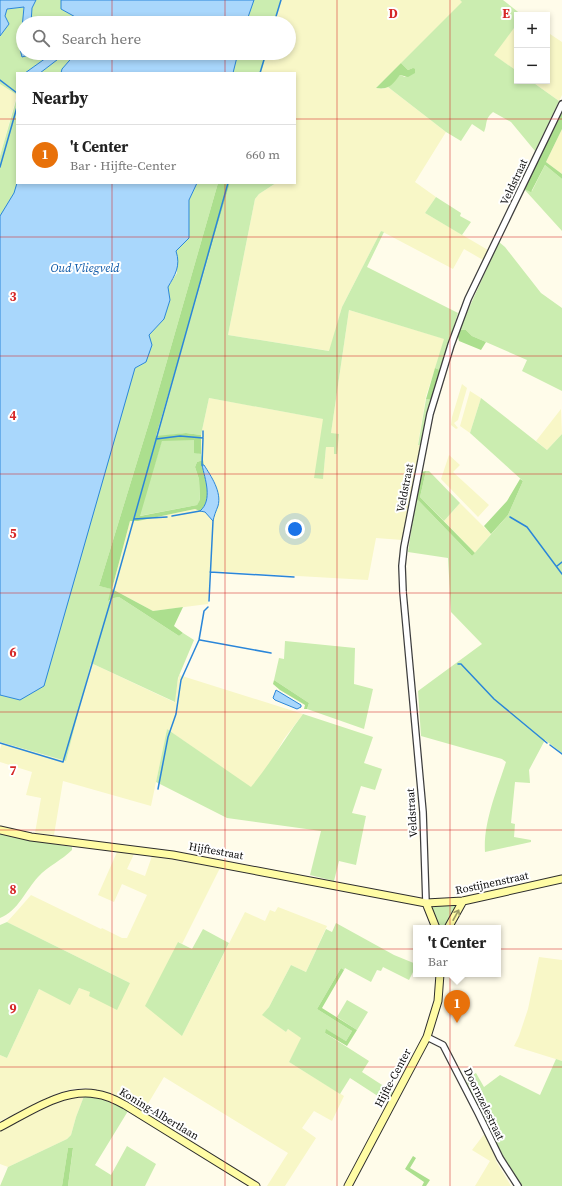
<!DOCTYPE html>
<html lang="en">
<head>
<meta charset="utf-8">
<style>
	body { margin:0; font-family:"Source Serif 4",serif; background:#f6f6f6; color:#222 }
	.controls { position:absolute; right:12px; top:12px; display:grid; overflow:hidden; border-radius:0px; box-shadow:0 2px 6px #0003 }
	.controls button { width:36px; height:36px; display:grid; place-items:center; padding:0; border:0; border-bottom:1px solid #e0e0e0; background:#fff; color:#222; font:20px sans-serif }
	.you { position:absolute; left:295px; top:529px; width:14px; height:14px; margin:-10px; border:3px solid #fff; border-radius:50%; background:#1a73e8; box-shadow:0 0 0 6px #1a73e833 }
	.badge { display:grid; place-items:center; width:26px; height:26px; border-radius:50%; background:#0f766e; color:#fff; font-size:13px; font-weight:700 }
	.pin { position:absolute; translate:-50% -33px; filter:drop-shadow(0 1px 2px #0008) }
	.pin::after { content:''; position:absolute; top:21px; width:14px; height:12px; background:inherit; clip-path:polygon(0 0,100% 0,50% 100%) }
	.popup { position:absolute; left:413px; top:925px; width:88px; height:52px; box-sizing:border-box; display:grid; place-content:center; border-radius:0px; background:#fff; filter:drop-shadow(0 1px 3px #0005); font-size:13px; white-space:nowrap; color:#767676 }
	.popup b { font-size:15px; color:#222 }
	.popup::after { content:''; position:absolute; left:50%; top:100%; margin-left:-8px; border:8px solid transparent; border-top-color:#fff }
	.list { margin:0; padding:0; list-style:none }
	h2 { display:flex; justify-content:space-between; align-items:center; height:52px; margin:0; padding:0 16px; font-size:17px }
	h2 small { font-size:13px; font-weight:400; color:#767676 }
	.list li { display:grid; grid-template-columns:26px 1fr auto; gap:12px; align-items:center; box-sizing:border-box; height:60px; padding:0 16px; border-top:1px solid #e0e0e0 }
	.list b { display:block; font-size:15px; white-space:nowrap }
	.list p { margin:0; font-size:13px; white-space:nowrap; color:#767676 }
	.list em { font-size:13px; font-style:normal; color:#767676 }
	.icon { flex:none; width:22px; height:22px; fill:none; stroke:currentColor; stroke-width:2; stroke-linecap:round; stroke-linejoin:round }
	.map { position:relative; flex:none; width:562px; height:1186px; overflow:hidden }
	.search { position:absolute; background:#fff; box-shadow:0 2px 6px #0003; left:16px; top:16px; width:280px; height:44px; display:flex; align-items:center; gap:10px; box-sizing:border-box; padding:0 14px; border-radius:22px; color:#767676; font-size:15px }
	.panel { position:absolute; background:#fff; box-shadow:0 2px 6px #0003; left:16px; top:72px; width:280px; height:112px; border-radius:0px }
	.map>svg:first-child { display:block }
</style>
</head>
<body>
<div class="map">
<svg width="562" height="1186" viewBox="0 0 562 1186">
	<rect width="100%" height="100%" fill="#fffcea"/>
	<path fill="#f8f7c7" d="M281 0H460L463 2 376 88 383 89 388 87 446 132 415 182 436 197 425 213 488 250 483 260 464 249 453 269 381 231 342 307 330 351 228 335 255 199 259 194 276 183H295V73H261L267 53H289V23H275Z
		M517 24V71L493 55Z
		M547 32 562 42V95L559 101 531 81H547Z
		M0 84 17 95 0 156Z
		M562 129V174L546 162Z
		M349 310 445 339 426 396 418 444 421 445 402 540 376 538 368 580 211 571 208 604 153 611 112 589 130 521H138L195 509 205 512 213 521 217 491 212 478 204 465 201 454V435L209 398 324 419 323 478 326 447H334V454H337L331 433Z
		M462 384 467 388 458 420 454 423 458 428 456 429 451 425 452 417Z
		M470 391 481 398 470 433 460 426Z
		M561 409 562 434 547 450 536 441Z
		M449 455 460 465 453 472 489 505 478 517 441 479Z
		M460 503 491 534 475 553 444 521Z
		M91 663 174 702 179 675 303 714 284 739 269 765 251 788 167 729 151 806 63 781 54 835 35 833 41 798 26 795 32 772 0 762V749L2 743 66 761Z
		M117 852 134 854 127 869 145 876 152 856 220 868 182 944 179 942 182 1036 245 912 265 921 270 910 275 912 278 907 327 926 306 972 291 965 269 1007 263 1015 286 1032 288 1029 302 1038 289 1062 344 1096 332 1121 314 1111 302 1128 316 1138 285 1186H267L288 1153 164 1077 143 1112 109 1093 87 1088 72 1089 58 1093 0 1121V1055L7 1058 39 989 70 1004 79 988 91 992 89 996 130 983 7 922 17 911 31 895 101 929 102 928 122 938H127L147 895 122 884 114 902 98 895Z
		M539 957 562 960V1061L514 1046 519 1036 528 1009Z
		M84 1096 76 1117 71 1135 67 1139 8 1167 0 1164V1130L67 1098Z
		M485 1133 495 1155 496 1161 511 1186H475L490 1161 472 1150Z"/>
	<path fill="#cbedb0" d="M36 0H61V9L79 19 78 23H31L32 8Z
		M254 0H281L275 23H246Z
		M460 0H503L522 15H517V24L494 55 517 71V81H531L559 101 535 151 511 122 493 112C484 120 488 123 484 132L472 124 461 141 446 132 388 87 400 75 405 77 413 68 408 70 401 63 462 2Z
		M24 7 20 49 22 56 29 55V53H53L25 73H17V95L0 84V36L9 24 5 16 7 9Z
		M66 53H76L62 69 61 73H40Z
		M238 53H267L261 73H233Z
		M17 97V183L15 193 0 216V156Z
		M545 165 562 179V231L524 189 532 191Z
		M197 183H218L152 413 99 586 112 589 109 601 114 598 119 597 179 636 183 633 194 640 178 678 175 702 91 663 66 761 0 742V695L20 700 135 368 146 362 149 335 164 319 170 300 168 287 177 273 176 251 189 238V200Z
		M230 183H276L259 194 255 199 228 335 329 351 342 307 381 231 384 232 367 267 458 313 440 370 435 368 444 339 349 310 331 433 339 434 337 454H334V447H326L323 479 314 478 323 419 209 398 201 435 186 433 156 437Z
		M436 197 461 213 460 216 471 222 462 235 425 213Z
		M499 242 505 247 541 293 562 308V391L522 371 527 360 472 336 466 330H459Z
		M481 398 547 450 562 434V753L545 740 529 770 530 783 515 782 511 823 515 824 514 837 531 840V842L485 852C483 823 497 790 506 762L502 759 421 736 418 691 482 644 451 612 448 558 408 552 416 498 472 556 508 515 523 481 470 433Z
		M426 399 431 400 421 445H418Z
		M162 440H194V452L201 454 203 460 197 462 195 467 199 479 200 501 197 505 139 516Z
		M426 471H429L460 503 444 521 420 497Z
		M285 641 355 648 354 684 373 689 364 729 307 709 309 703 274 680 279 658 284 659Z
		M303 714 373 737 364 763 382 769 375 790 361 786 352 813 366 816 356 865 339 861 334 881 310 875 321 831 227 818 156 782 167 729 251 787C270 764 285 738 303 714Z
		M0 834 18 838 72 847V850C62 860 48 866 38 877 26 890 18 911 0 918Z
		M463 901 448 928H436L426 903Z
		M7 922 130 983 117 1010 89 996 90 992 79 988 70 1005 39 989 7 1058 0 1055V925Z
		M336 923 394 955 416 964V966L409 980 383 967 381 971 377 970 371 982 345 968 344 970 341 968 317 1009 352 1031 346 1041 327 1030 325 1033 369 1061 362 1072 393 1092 387 1102 350 1078 340 1094 289 1062 301 1038 288 1029 286 1032 262 1015 269 1007 291 965 306 972 326 929 332 932Z
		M203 929 229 943 182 1036 145 1006 178 942 192 949Z
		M347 1000 368 1012 357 1030 337 1017Z
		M556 1059 562 1061V1186H521L495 1142 466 1081 467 1078 476 1073 484 1087 500 1075 540 1095Z
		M84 1096C101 1098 114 1103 128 1111L95 1165 111 1175 127 1146 156 1164 145 1186H68L73 1149 68 1148 62 1186H0L8 1167 67 1139 71 1135 76 1117Z"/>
	<path fill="#acdf8e" d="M401 63 408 70 413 68 415 69V73L408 77 400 75C392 85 389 90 376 88Z
		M562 113V129L546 162 562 174V179L545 165 531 192 524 189Z
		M218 183H230L156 436 186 433 201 435V454L194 453V440L162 441 140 516 197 505 200 500 199 479 195 467 197 462 203 460 204 465H202C205 479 213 500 200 511L195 509 138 521H130L112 589 153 611 183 607 174 626 183 633 179 636 119 597 114 598 108 601 111 589 99 586 152 413Z
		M459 330H466L472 336 486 342 481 350 459 341 458 337Z
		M435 368 440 370 431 400 426 399Z
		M426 471 420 497 475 553 472 556 416 498 421 472Z
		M520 479 523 481 508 515 491 534 484 526 507 501Z
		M274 680 309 703 307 709H304L305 705 280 690 273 684Z
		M341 968 344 970 322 1008 357 1030 347 1046 325 1033 326 1029 346 1041 352 1031 317 1009Z
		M68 1148H73L68 1186H62Z
		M413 1156 416 1158 410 1168 430 1180 426 1186H422L424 1182 405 1169Z"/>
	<path fill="#a9d7fc" stroke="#2a86d9" d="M0 0H36L32 8 31 23H23V53H29V55L22 57 20 49 24 7 7 9 5 16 9 24 0 36Z
		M61 0H254L246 23H78L79 19 61 9Z
		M53 53H66L40 73H25Z
		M76 53H238L233 73H61L62 69Z
		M17 183H197L189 200V238L176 251C181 266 175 275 168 287L170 300 164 319 149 335 152 345 146 362 135 368 44 686 20 700 0 695V216L14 193Z
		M202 465H204C211 476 222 492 218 506 216 511 214 516 213 521L205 512 200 511C213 500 205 479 202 465Z
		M276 690 301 705V707L297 709 275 700 273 698Z"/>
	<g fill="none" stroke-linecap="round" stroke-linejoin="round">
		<path stroke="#2a86d9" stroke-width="1.5" d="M274 23 281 0
			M260 73 266 53
			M0 80 17 93
			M0 167 17 107
			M203 437V431
			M156 439 180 436 203 438 202 465
			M172 516 200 511
			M510 517 527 527 562 574
			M134 519 167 517
			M557 566 562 562
			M210 572 294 577
			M209 601 213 521
			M200 640 271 653
			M458 664H461L494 699 547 743
			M0 743 63 762 115 586 228 183
			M550 745 562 754
			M158 789 168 737 176 714 181 680 199 640 204 611 208 607"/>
		<defs>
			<path id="street" d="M426 903 423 812 403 592 402 566 404 547 430 414 451 345 468 299 562 104
				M427 1037 443 1045 478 1113 500 1158 518 1186"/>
			<path id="secondary" d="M0 830 31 837 173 855 426 903 463 901 562 879
				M426 903 436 928
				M448 928 463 901
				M0 1127C29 1112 63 1088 96 1094 106 1095 116 1100 125 1105L256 1186
				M348 1186 427 1037 438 1001 440 974"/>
		</defs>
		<use href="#street" stroke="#3e3e3e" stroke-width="8"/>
		<use href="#secondary" stroke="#2d2d2d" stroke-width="9"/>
		<use href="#street" stroke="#fff" stroke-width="5.5"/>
		<use href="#secondary" stroke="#fffca5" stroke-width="7"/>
	</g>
	<defs><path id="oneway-shaft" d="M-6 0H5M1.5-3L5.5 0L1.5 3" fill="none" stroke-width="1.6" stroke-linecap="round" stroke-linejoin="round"/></defs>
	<use stroke="#9d9c67" href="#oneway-shaft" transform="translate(456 915) rotate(-61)"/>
	<path fill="none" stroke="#d62828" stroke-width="1" stroke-opacity="0.55" d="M112 0V23M225 0V23M337 0V1186M450 0V1186M112 53V73M225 53V73M0 119H17M295 119H562M112 183V1186M225 183V1186M0 237H562M0 356H562M0 474H562M0 593H562M0 712H562M0 830H562M0 949H562M0 1067H562"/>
	<g text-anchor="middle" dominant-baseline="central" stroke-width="4" stroke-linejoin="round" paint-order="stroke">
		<g font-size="11" fill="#0b0b0b" stroke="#fff">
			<text transform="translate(514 182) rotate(-65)">Veldstraat</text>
			<text transform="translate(405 488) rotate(-79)">Veldstraat</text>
			<text transform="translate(412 813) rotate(-94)">Veldstraat</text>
			<text transform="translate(216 851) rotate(10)">Hijftestraat</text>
			<text transform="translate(492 883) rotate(-12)">Rostijnenstraat</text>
			<text transform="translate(393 1078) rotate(-62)">Hijfte-Center</text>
			<text transform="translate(484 1104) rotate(64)">Doornzelestraat</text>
			<text transform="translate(159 1114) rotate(31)">Koning-Albertlaan</text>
		</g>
		<g font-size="12" font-style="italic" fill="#0a57a7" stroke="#fff">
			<text x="85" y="268">Oud Vliegveld</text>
		</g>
	</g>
	<g font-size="13" text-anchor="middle" font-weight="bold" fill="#d62828" stroke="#fff" stroke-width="4" stroke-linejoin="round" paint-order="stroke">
		<text x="393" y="18">D</text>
		<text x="506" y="18">E</text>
		<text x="13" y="301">3</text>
		<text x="13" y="420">4</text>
		<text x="13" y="538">5</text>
		<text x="13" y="657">6</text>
		<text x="13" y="775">7</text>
		<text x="13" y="894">8</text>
		<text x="13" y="1013">9</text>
	</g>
</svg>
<div class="controls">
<button>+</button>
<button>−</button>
</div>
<div class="you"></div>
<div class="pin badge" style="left:457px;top:1023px;background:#e8710a">1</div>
<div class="popup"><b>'t Center</b>Bar</div>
<div class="search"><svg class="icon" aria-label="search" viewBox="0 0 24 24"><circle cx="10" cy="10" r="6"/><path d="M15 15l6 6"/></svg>Search here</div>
<section class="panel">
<h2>Nearby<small></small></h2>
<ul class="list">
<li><span class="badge" style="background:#e8710a">1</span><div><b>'t Center</b><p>Bar · Hijfte-Center</p></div><em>660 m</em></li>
</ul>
</section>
</div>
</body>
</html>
